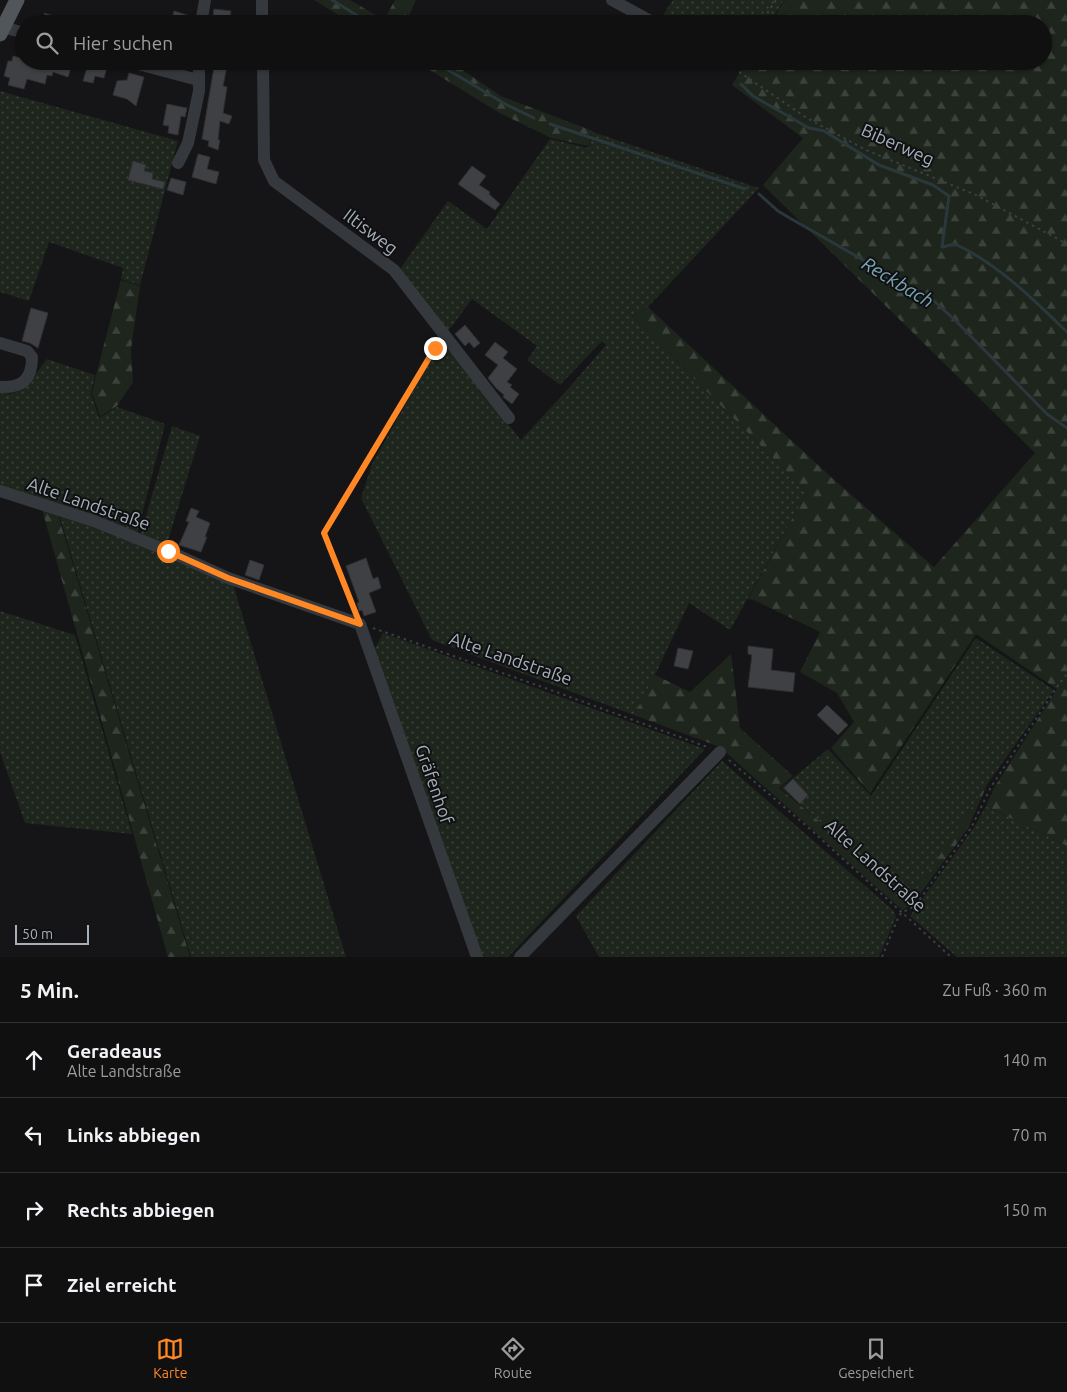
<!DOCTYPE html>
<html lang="de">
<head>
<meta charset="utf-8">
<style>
	body { margin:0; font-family:Ubuntu,sans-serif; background:#1e1e1f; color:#f1f3f6 }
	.scale { position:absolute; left:15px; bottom:12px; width:74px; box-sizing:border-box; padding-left:5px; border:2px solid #a6afb8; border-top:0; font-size:14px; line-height:18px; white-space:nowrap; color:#a6afb8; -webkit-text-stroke:4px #101012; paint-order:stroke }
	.stop { position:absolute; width:15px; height:15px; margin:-11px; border:4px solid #ff8825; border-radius:50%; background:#fff }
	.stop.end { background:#ff8825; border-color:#fff; box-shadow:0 1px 5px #0008 }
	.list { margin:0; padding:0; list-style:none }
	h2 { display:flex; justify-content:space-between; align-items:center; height:65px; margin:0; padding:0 20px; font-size:21px }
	h2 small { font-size:16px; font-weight:400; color:#9c9d9f }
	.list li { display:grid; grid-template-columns:32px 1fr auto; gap:15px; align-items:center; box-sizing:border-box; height:75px; padding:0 20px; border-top:1px solid #303031 }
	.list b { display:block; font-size:19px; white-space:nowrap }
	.list p { margin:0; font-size:16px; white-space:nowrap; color:#9c9d9f }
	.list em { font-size:16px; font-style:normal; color:#9c9d9f }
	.icon { flex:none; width:28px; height:28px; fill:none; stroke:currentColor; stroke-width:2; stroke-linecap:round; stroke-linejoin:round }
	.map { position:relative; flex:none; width:1067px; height:957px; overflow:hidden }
	.search { position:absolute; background:#101011; box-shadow:0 1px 4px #0004; left:15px; right:15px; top:15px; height:55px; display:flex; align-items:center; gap:12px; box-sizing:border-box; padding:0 18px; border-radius:28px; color:#9c9d9f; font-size:19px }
	.sheet { height:365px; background:#101011 }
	nav { display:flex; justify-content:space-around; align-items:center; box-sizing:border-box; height:70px; border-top:1px solid #303031; background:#101011; font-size:14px; color:#9c9d9f }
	nav a { display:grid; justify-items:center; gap:2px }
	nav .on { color:#ff8825 }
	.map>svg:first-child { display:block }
</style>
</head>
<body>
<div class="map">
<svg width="1067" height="957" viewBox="0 0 1067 957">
	<defs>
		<pattern id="grass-dots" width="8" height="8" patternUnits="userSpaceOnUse" patternTransform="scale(1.25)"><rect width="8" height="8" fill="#1d251c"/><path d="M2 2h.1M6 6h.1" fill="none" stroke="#3b423b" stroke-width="1.8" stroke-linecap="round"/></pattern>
		<pattern id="forest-firs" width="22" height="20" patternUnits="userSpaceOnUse" patternTransform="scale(1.25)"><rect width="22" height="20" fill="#1d251c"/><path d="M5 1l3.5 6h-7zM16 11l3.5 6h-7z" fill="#3b423b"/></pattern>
	</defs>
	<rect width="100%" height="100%" fill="#151517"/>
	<path fill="url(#grass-dots)" d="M673 0H784L769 24H657Z
		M0 91 178 141 140 285 121 279 123 268 49 242 29 301 0 292Z
		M593 132 759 188 648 307 632 316 807 492 730 630 689 603 655 675 634 715 432 640 361 498 372 464 433 355 446 347 521 440 567 390 606 345 602 341 560 385 527 360 537 346 472 299 446 334 398 272 448 201 487 229 550 139 588 148Z
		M47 359 95 375 91 393 99 418 117 407 165 424 137 534 0 489V392L11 394 24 389Z
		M172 426 200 436 166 547 140 537Z
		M58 511 233 584 346 957H191Z
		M0 611 75 635 132 834 25 823 0 752Z
		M383 633 705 749 508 957H481L374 650Z
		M976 638 1054 690 988 783 910 901 830 813 819 821 781 788 828 749 871 796Z
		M722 761 894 911 896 917 879 957H599L576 916Z
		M986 806 1067 846V957H957L910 916 973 829Z"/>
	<path fill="url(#forest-firs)" d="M314 0H350L384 20 395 0H416L405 24H353Z
		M785 0H1067V846L986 806 994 788 1057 689 976 634 870 793 831 748 854 722 837 693 800 672 820 632 754 600 748 599 807 492 632 316 648 307 831 477 934 567 1035 453 763 185 803 138 732 85 747 61H1043V24H770Z
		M415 61H449L501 96 593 131 588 146 551 138 498 112Z
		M121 280 140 286 131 349 133 382 117 406 100 416 92 393 96 375Z
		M41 506 57 511 190 957H168Z
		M731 654 740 728 793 776 779 788 819 821 830 813 910 900 988 783 968 828 913 904 902 910 720 747 634 715 655 675 690 692Z"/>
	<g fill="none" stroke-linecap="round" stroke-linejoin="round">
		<path stroke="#2a383c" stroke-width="3" d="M332 0 371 24
			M433 61 507 105 534 118
			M741 84 753 96 809 128 824 131 879 165 933 185 949 196 942 247 955 244C998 264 1033 299 1067 332
			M550 124 745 189
			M759 194 778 211 788 217 933 300 955 320 1047 414 1067 428"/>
	</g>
	<path fill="#3f4044" stroke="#2f3033" d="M214 9 231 11 229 24 212 22Z
		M174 11 187 15 185 24H171Z
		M44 13 74 22V24H50Z
		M13 56 24 59V61H38L52 65 53 61H73L68 77 53 72 52 76 47 75 45 84 27 79 24 89 8 85 10 78 4 76 8 61H12Z
		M89 61 107 67 104 78 95 76 93 83 83 81Z
		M215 61H228L223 86 227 87 223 113 232 116 229 124 220 121 218 140H220L218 150 208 146 209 141 202 139Z
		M129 73 144 77 136 106 127 99 113 95 117 81 127 80Z
		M167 104 187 108 185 117 181 116 178 135 168 133 169 126 163 125Z
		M198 154 210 157 207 169 219 172 216 184 192 177Z
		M133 161 146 165 144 171 153 173 152 179 165 182 163 189 128 180Z
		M472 166 486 176 479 185 490 192 489 194 500 204 495 210 458 184Z
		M171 178 186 182 183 195 167 190Z
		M31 308 48 313 38 348 30 343 22 341Z
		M465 325 480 343 474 348 469 342 465 346 455 334Z
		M495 342 508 352 503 358 517 369 507 382 512 385 510 387 519 394 512 404 503 397 504 395 496 388 488 378 498 365 485 355Z
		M191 508 199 511 196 517 210 523 205 537H207L201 552 179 545 189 522 186 521Z
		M366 558 373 579 378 577 381 588 369 593 376 612 364 616 362 610 359 611 357 603 359 602 346 566Z
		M250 560 264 565 259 580 245 575Z
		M748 646 773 649 771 670 795 673 793 692 748 687 752 655 748 654Z
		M678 648 693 651 688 669 674 666Z
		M827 705 848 725 838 735 817 715Z
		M793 779 808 795 800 804 784 788Z"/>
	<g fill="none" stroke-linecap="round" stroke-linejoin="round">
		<path stroke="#3b3f43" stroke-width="2" stroke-dasharray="2.5 4" stroke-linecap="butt" d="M760 24 776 0
			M723 61 807 118 866 150 976 195 1067 244
			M732 67 736 61
			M355 611 323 533 435 348 439 345
			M373 628 548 689 710 748
			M729 760 810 829 951 957
			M882 957 898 918 901 913 915 906 971 828 991 787 1059 684 1067 674"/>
		<path stroke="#35383c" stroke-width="12" d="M262 0V24
			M612 0 656 24
			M201 24 205 0
			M3 27 24 33
			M127 61 198 80
			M263 61 264 160 274 181 394 270 509 418
			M178 163 188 143 199 91V61
			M0 343 27 351 32 357C32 380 22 388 0 387
			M0 491 94 521 168 551 228 578 360 624 477 957
			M520 957 720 752"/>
		<path stroke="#51565b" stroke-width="15" d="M0 34 17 0"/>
	</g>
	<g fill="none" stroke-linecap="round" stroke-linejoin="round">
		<path stroke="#ff8825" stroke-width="6" d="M168 551 228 578 360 624 324 533 435 348"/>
	</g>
	<g text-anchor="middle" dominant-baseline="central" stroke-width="4" stroke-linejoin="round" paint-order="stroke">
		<g font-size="18" fill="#a6afb8" stroke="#101012">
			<text transform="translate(898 144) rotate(24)">Biberweg</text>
			<text transform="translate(371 231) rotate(37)">Iltisweg</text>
			<text transform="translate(89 503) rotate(19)">Alte Landstraße</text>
			<text transform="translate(511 658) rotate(19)">Alte Landstraße</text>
			<text transform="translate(435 784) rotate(71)">Gräfenhof</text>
			<text transform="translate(876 865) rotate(42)">Alte Landstraße</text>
		</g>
		<g font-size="19" font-style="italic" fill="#7aa6b6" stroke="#101012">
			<text transform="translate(898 282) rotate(31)">Reckbach</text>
		</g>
	</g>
</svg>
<div class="scale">50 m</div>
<div class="stop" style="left:168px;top:551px"></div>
<div class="stop end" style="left:435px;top:348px"></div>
<div class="search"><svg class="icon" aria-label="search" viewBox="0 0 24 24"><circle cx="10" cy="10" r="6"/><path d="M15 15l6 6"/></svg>Hier suchen</div>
</div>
<section class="sheet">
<h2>5 Min.<small>Zu Fuß · 360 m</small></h2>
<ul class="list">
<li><svg class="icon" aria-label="ahead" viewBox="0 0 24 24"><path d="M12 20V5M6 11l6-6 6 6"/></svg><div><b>Geradeaus</b><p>Alte Landstraße</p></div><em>140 m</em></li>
<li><svg class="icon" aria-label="left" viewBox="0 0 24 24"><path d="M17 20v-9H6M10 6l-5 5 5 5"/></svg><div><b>Links abbiegen</b></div><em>70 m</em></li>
<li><svg class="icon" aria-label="right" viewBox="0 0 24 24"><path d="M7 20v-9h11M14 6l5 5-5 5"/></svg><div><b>Rechts abbiegen</b></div><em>150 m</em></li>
<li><svg class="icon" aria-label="arrive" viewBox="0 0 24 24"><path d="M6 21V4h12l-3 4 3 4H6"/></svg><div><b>Ziel erreicht</b></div></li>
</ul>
</section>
<nav>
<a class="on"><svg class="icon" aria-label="map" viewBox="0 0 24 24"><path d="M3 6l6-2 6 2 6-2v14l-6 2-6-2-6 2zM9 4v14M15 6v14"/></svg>Karte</a>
<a><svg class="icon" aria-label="directions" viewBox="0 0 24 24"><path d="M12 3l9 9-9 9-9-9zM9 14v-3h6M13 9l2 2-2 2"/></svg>Route</a>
<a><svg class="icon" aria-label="saved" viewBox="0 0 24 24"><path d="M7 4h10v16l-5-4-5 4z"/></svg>Gespeichert</a>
</nav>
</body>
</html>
